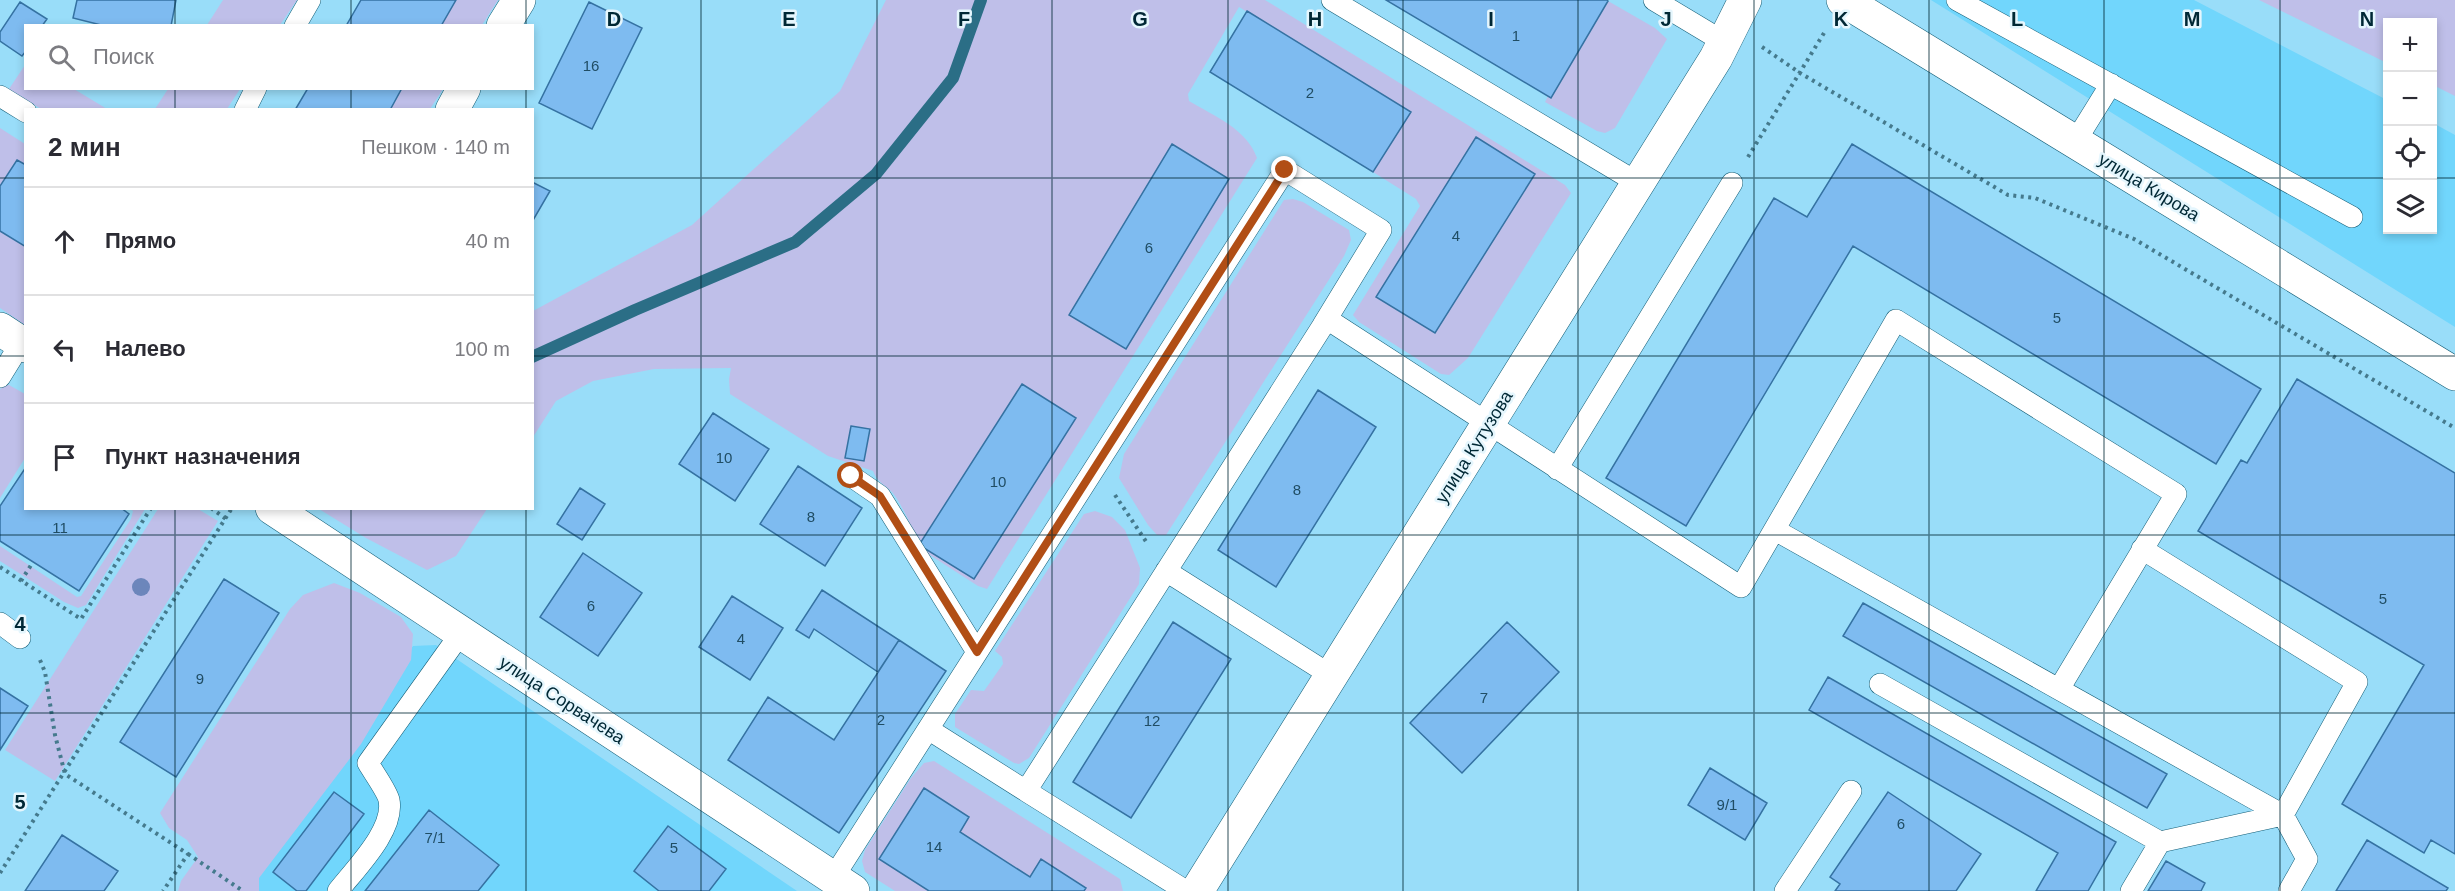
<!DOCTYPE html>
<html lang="ru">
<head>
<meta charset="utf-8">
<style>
	body { margin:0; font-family:Arial,sans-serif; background:#f2f2f3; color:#2b2b33 }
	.controls { position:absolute; right:18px; top:18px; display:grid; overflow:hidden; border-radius:0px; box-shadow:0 3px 9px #0003 }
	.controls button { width:54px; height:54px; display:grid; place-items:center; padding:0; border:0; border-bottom:2px solid #e1e1e2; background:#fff; color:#2b2b33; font:30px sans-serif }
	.stop { position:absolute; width:18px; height:18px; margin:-14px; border:4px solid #b14e15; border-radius:50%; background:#fff }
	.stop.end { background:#b14e15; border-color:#fff; box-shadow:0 2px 6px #0008 }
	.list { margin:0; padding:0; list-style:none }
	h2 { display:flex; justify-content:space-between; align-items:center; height:78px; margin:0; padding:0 24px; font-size:26px }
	h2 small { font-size:20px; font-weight:400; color:#7c7c81 }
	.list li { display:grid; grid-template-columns:39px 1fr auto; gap:18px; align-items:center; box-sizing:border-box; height:108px; padding:0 24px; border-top:2px solid #e1e1e2 }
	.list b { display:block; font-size:22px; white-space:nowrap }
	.list em { font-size:20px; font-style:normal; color:#7c7c81 }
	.icon { flex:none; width:33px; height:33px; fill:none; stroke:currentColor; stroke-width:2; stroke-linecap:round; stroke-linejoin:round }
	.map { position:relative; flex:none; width:2455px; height:891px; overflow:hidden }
	.search { position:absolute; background:#fff; box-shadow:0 3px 9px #0003; left:24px; top:24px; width:510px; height:66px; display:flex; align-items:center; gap:15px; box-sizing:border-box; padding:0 21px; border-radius:0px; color:#7c7c81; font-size:22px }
	.panel { position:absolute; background:#fff; box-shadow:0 3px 9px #0003; left:24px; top:108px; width:510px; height:402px; border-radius:0px }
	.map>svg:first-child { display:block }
</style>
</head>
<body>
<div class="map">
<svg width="2455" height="891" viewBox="0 0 2455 891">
	<rect width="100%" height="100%" fill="#99ddf9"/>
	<path fill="#71d6fc" d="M1931 0H2194L2387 100 2388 230H2432L2433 123 2455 135V327Z
		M436 645 797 891H243L413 646Z"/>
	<path fill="#bfbfe9" d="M223 0H297L280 25H207Z
		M456 0H498L482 25 441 26Z
		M886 0H1265L1565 185 1571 193 1468 358 1449 375 1441 374 1359 322 1353 315 1420 206 1416 199 1373 172 1410 112 1239 7 1188 94 1189 101C1214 116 1247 129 1257 158L987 589 978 586 919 548C916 535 901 502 892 492 884 484 877 482 873 471L828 456 730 394 729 379 731 368 654 369 593 381 556 401 533 437V311L692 225 840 91Z
		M2259 0H2455V96L2433 85 2432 22H2388L2387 63Z
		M1608 1 1655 28 1667 39 1615 128 1605 133 1597 131 1545 102 1548 96 1551 98Z
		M25 65 26 88 74 89 107 109H41L9 89Z
		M168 89V88L240 89 227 109H155Z
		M402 89H443L430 109 390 110Z
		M0 128 25 144V325L0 308Z
		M1293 199 1303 202 1349 230 1351 240 1344 256 1166 535H1157L1148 525 1119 478 1124 454 1284 200Z
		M9 385 25 394V458L0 498V390L2 386Z
		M130 509H145L86 605 78 608 64 602 0 561V546L77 597 81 596 131 519 133 511Z
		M158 509H198L218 521 55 781 5 750Z
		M319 509H487L456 556 427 570 366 538Z
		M1095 511 1112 517 1125 530 1140 568 1139 584 1029 758 1019 764 1014 763 955 727V714L971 690 984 691 1003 664 1002 657 995 651 1084 514Z
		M334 583 360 593 401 617 413 634 411 660 361 744 259 878V891H178L181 881 198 857 187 840 169 828 160 813 290 609 303 595Z
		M934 761 1120 879 1123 891H895L865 872 862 861 865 850 911 778 924 763Z"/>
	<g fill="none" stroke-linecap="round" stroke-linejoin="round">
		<path stroke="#2b6e86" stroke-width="12" d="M532 357 635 310 795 242 876 174 953 78 981 0"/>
	</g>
	<path fill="#7ebbf0" stroke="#3572a2" stroke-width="1.5" d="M77 0H176L171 26H105L73 18Z
		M361 0H456L441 26H346Z
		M1386 0H1607L1608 1 1551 98Z
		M20 2 47 19 42 26H26V51L22 56 0 41V32Z
		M589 2 642 28 592 129 539 103Z
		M1247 11 1411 112 1373 172 1210 72Z
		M308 88H402L390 110H295Z
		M1476 137 1535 174 1435 333 1376 297Z
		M1172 144 1229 179 1126 349 1069 315Z
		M1852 144 2261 389 2216 464 1853 246 1686 526 1606 478 1774 198 1807 217Z
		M17 160 26 165V247L0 231V186Z
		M532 182 550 191 532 222Z
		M2297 379 2455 473V854L2431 840 2424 853 2342 804 2424 665 2198 531 2241 460 2247 463Z
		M1022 384 1076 418 974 579 919 545Z
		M1318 390 1376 427 1276 587 1218 550Z
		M713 413 769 449 735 501 679 464Z
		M851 426 870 429 864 461 845 458Z
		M798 466 862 508 825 566 760 524Z
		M26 467V508H121L129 514 79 591 0 541V506Z
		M580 488 605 504 582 540 557 524Z
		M583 553 642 593 598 656 540 617Z
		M224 579 279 613 176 777 120 742Z
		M822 590 899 640 878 672 814 629 809 638 796 630Z
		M732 596 783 628 750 680 699 647Z
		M1863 603 2167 774 2147 808 1843 636Z
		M1173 622 1231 659 1131 818 1073 782Z
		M1507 622 1559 672 1462 773 1410 723Z
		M899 640 946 671 839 833 728 760 768 697 834 740Z
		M1828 677 2116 842 2088 891H2036L2058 853 1809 710Z
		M0 688 28 706 0 750Z
		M1710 768 1767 803 1745 840 1688 805Z
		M924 788 969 817 960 832 1030 877 1041 859 1086 888 1084 891H929L879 859Z
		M334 792 364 814 306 891H297L273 872Z
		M1888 792 1981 854 1956 891H1835L1840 884 1830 877Z
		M429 810 499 865 478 891H365Z
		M668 826 726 869 709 891H659L634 871Z
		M62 835 118 871 104 891H25Z
		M2367 840 2448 888 2446 891H2336Z
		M2166 861 2205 883 2201 891H2148Z"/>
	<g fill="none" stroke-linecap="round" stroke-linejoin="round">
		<defs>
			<path id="lane" d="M1332 0 1638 183
				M1654 0 1724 42
				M1957 0 2352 217
				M295 26 310 0
				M0 96 26 112
				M245 110 256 88
				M2075 142 2111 84
				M0 377 21 343
				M1557 469 1732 183
				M851 476 880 496 977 652
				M1775 530 2283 815 2307 859 2289 891
				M1166 571 1332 676
				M0 623 20 638
				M1880 684 2160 842 2283 815 2357 682 2142 549
				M928 729 1026 791
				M833 878 1285 170 1381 230 1323 325
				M338 891C355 869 395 830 389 800 387 791 373 772 368 763L461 633
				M1186 891 1026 791 1327 319 1741 587 1896 320 2176 494 2059 689
				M1785 891 1851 791
				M2131 891 2160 842"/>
			<path id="street" d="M503 26 519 0
				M452 110 464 88
				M0 329 26 346
				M272 508 853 891"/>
			<path id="secondary" d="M1843 0 2455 374
				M1197 891 1716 58 1745 0"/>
		</defs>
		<use href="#lane" stroke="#145e77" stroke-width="22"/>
		<use href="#street" stroke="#145e77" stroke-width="34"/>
		<use href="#secondary" stroke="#145e77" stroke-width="34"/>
		<path stroke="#457a8d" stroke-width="4" stroke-dasharray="3 4.5" stroke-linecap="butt" d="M1762 47 1800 73 2008 195 2035 198 2134 239 2455 428
			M1748 157 1824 33
			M1115 495 1147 543
			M211 508 226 519
			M0 567 81 619 151 508
			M21 581 33 562
			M40 660 45 672 55 735 65 774 188 854 163 891
			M188 854 243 891
			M0 873 232 508"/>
		<use href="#lane" stroke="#fff" stroke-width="21"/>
		<use href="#street" stroke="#fff" stroke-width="33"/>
		<use href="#secondary" stroke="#fff" stroke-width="33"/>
	</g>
	<circle fill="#6c86bb" cx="141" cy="587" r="9"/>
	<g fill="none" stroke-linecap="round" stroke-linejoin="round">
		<path stroke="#b14e15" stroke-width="8" d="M851 476 880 496 977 652 1285 170"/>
	</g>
	<path fill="none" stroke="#002835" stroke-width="1.5" stroke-opacity="0.55" d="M175 0V26M351 0V26M526 0V26M701 0V891M877 0V891M1052 0V891M1228 0V891M1403 0V891M1578 0V891M1754 0V891M1929 0V891M2104 0V891M2280 0V891M175 88V110M351 88V110M526 88V110M0 178H26M532 178H2388M2432 178H2455M0 356H26M532 356H2455M175 508V891M351 508V891M526 508V891M0 535H2455M0 713H2455"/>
	<g text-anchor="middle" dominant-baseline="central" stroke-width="5" stroke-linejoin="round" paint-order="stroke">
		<g font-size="15" fill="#204d64">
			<text x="1516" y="35">1</text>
			<text x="591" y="65">16</text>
			<text x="1310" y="92">2</text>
			<text x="1456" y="235">4</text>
			<text x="1149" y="247">6</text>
			<text x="2057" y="317">5</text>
			<text x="724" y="457">10</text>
			<text x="998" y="481">10</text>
			<text x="1297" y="489">8</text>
			<text x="811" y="516">8</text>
			<text x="60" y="527">11</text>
			<text x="2383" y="598">5</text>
			<text x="591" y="605">6</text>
			<text x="741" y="638">4</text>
			<text x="200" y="678">9</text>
			<text x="1484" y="697">7</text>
			<text x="881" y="719">2</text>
			<text x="1152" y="720">12</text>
			<text x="1727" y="804">9/1</text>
			<text x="1901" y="823">6</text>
			<text x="435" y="837">7/1</text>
			<text x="934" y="846">14</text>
			<text x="674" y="847">5</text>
		</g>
		<g font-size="18" fill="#002835" stroke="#e5f6fd">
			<text transform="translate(2149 187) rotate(31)">улица Кирова</text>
			<text transform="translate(1474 447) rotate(-58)">улица Кутузова</text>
			<text transform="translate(562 700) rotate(33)">улица Сорвачева</text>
		</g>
	</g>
	<g font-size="20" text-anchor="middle" font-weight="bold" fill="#002835" stroke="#e5f6fd" stroke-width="5" stroke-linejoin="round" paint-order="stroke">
		<text x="614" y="26">D</text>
		<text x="789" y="26">E</text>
		<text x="964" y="26">F</text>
		<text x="1140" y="26">G</text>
		<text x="1315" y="26">H</text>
		<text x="1491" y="26">I</text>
		<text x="1666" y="26">J</text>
		<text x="1841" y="26">K</text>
		<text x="2017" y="26">L</text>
		<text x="2192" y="26">M</text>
		<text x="2367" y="26">N</text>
		<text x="20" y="631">4</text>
		<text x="20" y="809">5</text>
	</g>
</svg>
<div class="controls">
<button>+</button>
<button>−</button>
<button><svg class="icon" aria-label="locate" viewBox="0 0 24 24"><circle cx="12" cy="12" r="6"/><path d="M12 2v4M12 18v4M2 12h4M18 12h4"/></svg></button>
<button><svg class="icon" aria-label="layers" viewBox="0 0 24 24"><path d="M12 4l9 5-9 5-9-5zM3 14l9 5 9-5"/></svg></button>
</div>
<div class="stop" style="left:851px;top:476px"></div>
<div class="stop end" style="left:1285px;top:170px"></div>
<div class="search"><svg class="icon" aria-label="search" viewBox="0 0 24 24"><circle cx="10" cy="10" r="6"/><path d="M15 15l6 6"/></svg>Поиск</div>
<section class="panel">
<h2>2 мин<small>Пешком · 140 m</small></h2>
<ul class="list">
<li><svg class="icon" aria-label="ahead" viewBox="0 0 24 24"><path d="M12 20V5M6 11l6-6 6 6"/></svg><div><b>Прямо</b></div><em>40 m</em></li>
<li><svg class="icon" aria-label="left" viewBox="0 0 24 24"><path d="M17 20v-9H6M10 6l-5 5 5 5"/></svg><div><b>Налево</b></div><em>100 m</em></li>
<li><svg class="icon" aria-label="arrive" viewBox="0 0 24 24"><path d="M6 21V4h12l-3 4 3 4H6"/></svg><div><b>Пункт назначения</b></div></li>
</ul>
</section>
</div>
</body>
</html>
